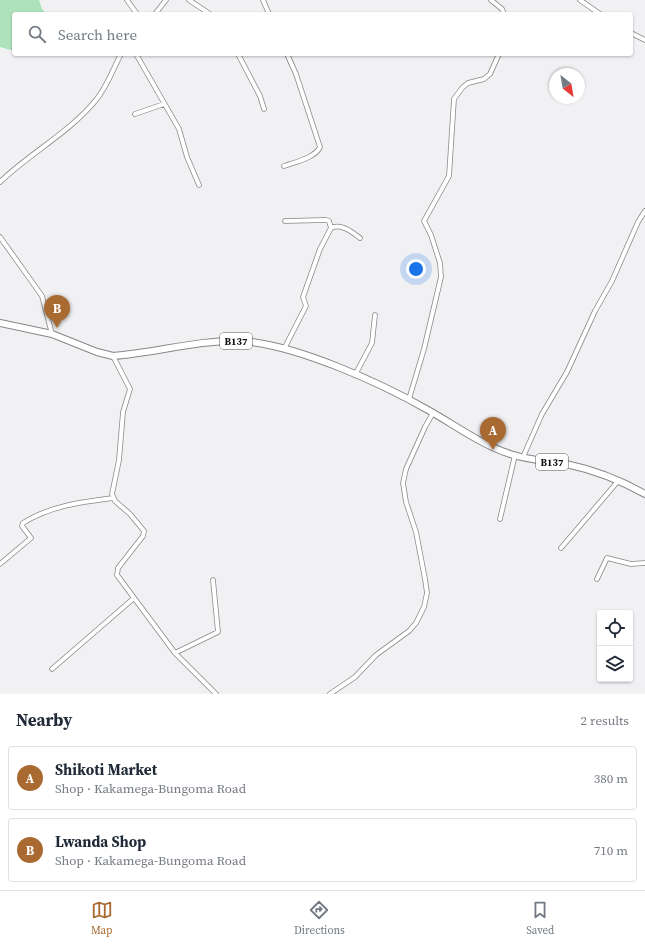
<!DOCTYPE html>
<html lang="en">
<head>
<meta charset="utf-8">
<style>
	body { margin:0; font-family:"Source Serif 4",serif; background:#f2f2f3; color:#1f2937 }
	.controls { position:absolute; right:12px; bottom:12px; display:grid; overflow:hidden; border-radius:4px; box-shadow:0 1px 3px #0004 }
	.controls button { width:36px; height:36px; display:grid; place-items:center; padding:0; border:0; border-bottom:1px solid #e0e1e3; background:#fff; color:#1f2937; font:20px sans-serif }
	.compass { position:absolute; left:549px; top:68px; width:36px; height:36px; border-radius:50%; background:#fff; box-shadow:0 1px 3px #0004; rotate:149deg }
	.you { position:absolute; left:416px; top:269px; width:14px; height:14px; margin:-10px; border:3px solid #fff; border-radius:50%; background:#1a73e8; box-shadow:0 0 0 6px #1a73e833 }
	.badge { display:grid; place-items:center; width:26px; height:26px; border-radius:50%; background:#a96a32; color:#fff; font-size:13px; font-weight:700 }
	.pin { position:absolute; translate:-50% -33px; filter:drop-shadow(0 1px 2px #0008) }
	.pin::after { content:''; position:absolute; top:21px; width:14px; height:12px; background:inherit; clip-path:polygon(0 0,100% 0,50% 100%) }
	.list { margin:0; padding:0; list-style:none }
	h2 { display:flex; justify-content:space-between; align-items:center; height:52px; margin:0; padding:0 16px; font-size:17px }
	h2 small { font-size:13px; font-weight:400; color:#747a83 }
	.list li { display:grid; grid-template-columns:26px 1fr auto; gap:12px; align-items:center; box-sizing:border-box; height:64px; margin:0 8px 8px; padding:0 8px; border:1px solid #e0e1e3; border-radius:4px }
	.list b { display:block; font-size:15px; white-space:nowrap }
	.list p { margin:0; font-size:13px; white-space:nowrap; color:#747a83 }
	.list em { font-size:13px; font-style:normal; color:#747a83 }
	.icon { flex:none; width:22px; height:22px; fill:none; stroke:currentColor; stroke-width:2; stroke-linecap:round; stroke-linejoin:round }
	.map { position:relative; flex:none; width:645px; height:694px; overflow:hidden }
	.search { position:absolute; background:#fff; box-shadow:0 1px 3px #0004; left:12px; right:12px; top:12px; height:44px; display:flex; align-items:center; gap:10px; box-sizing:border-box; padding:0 14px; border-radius:4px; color:#747a83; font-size:15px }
	.sheet { height:196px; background:#fff }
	nav { display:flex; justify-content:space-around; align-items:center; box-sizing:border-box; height:56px; border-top:1px solid #e0e1e3; background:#fff; font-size:11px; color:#747a83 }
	nav a { display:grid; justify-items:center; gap:2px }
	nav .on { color:#a96a32 }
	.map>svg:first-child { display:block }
</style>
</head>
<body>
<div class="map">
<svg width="645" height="694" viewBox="0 0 645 694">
	<rect width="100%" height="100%" fill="#f1f1f3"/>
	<path fill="#ade2bb" d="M0 0H39L42 9 47 14H14V51L0 47Z"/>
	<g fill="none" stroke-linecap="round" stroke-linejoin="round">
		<defs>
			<path id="minor" d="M127 0 137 14
				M189 0 210 14
				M263 0 269 14
				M491 0 502 9 504 14
				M580 0 600 14
				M155 14 166 0
				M631 33 645 40
				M136 54 179 129 187 157 199 185
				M238 54 260 96 264 109
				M135 114 164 104
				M284 166C295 162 315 158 320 147L296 74 287 54
				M0 182C30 153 69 133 96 100 107 87 113 69 121 54
				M331 228C341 223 352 232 360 238
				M0 237 42 296 52 334
				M284 349 306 306 303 297 320 249 331 228 329 221 326 220 285 221
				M113 356 130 389 123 412 119 460 112 494 115 501 130 514 144 531 143 536 118 568 117 575 175 653 216 694
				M355 375 372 343 375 315
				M409 399 424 349 441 277 440 263 431 235 424 221 449 176 454 99 462 88 468 83 484 79 490 74 499 54
				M523 457 542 414 567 372 595 311 612 281 638 222 645 211
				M500 519 515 455
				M561 548 619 480
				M0 564 31 538 22 526 23 523C50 506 81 502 113 498
				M597 579 607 558 631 564 645 563
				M175 653 218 632 213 580
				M52 669 134 598
				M330 694 355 677 376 655 409 631 416 623 424 607 427 593 425 579 416 532 406 502 403 483 406 469 425 427 433 413"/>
			<path id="primary" d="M0 323 52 334 97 352 113 356C155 353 197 340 239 341 293 343 381 383 428 410 455 425 480 444 510 454 528 460 548 461 566 464 595 470 620 480 645 494"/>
		</defs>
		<use href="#minor" stroke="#878789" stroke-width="5.5"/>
		<use href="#primary" stroke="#878789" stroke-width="8"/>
		<use href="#minor" stroke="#fff" stroke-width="4"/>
		<use href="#primary" stroke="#fff" stroke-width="6"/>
	</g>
	<g text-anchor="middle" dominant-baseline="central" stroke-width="3" stroke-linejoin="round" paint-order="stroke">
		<g fill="#fff" stroke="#565657" stroke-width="1">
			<rect x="220" y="333" width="32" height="16" rx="3"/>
			<rect x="536" y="454" width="32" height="16" rx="3"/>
		</g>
		<g font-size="10" font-weight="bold" fill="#0e0e0f">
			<text x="236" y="341">B137</text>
			<text x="552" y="462">B137</text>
		</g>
	</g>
</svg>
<div class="controls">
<button><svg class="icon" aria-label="locate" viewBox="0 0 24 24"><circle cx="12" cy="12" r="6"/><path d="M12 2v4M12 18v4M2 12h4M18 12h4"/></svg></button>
<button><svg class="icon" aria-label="layers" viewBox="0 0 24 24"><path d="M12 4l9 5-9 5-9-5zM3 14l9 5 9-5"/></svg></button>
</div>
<svg class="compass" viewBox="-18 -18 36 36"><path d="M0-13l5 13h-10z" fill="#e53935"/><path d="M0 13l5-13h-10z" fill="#747a83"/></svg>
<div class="you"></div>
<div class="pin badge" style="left:493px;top:450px">A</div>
<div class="pin badge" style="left:57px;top:328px">B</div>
<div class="search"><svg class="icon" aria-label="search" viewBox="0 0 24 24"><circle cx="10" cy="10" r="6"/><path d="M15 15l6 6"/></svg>Search here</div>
</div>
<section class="sheet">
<h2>Nearby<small>2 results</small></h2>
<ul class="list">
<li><span class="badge">A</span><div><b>Shikoti Market</b><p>Shop · Kakamega-Bungoma Road</p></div><em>380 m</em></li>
<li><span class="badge">B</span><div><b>Lwanda Shop</b><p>Shop · Kakamega-Bungoma Road</p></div><em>710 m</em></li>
</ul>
</section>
<nav>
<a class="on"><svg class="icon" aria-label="map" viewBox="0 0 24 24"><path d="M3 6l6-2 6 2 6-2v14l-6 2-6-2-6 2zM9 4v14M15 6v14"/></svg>Map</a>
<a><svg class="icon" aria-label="directions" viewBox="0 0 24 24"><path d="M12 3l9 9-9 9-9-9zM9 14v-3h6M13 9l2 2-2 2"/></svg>Directions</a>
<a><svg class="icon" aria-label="saved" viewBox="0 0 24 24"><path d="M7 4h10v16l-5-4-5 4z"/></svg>Saved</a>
</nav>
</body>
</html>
